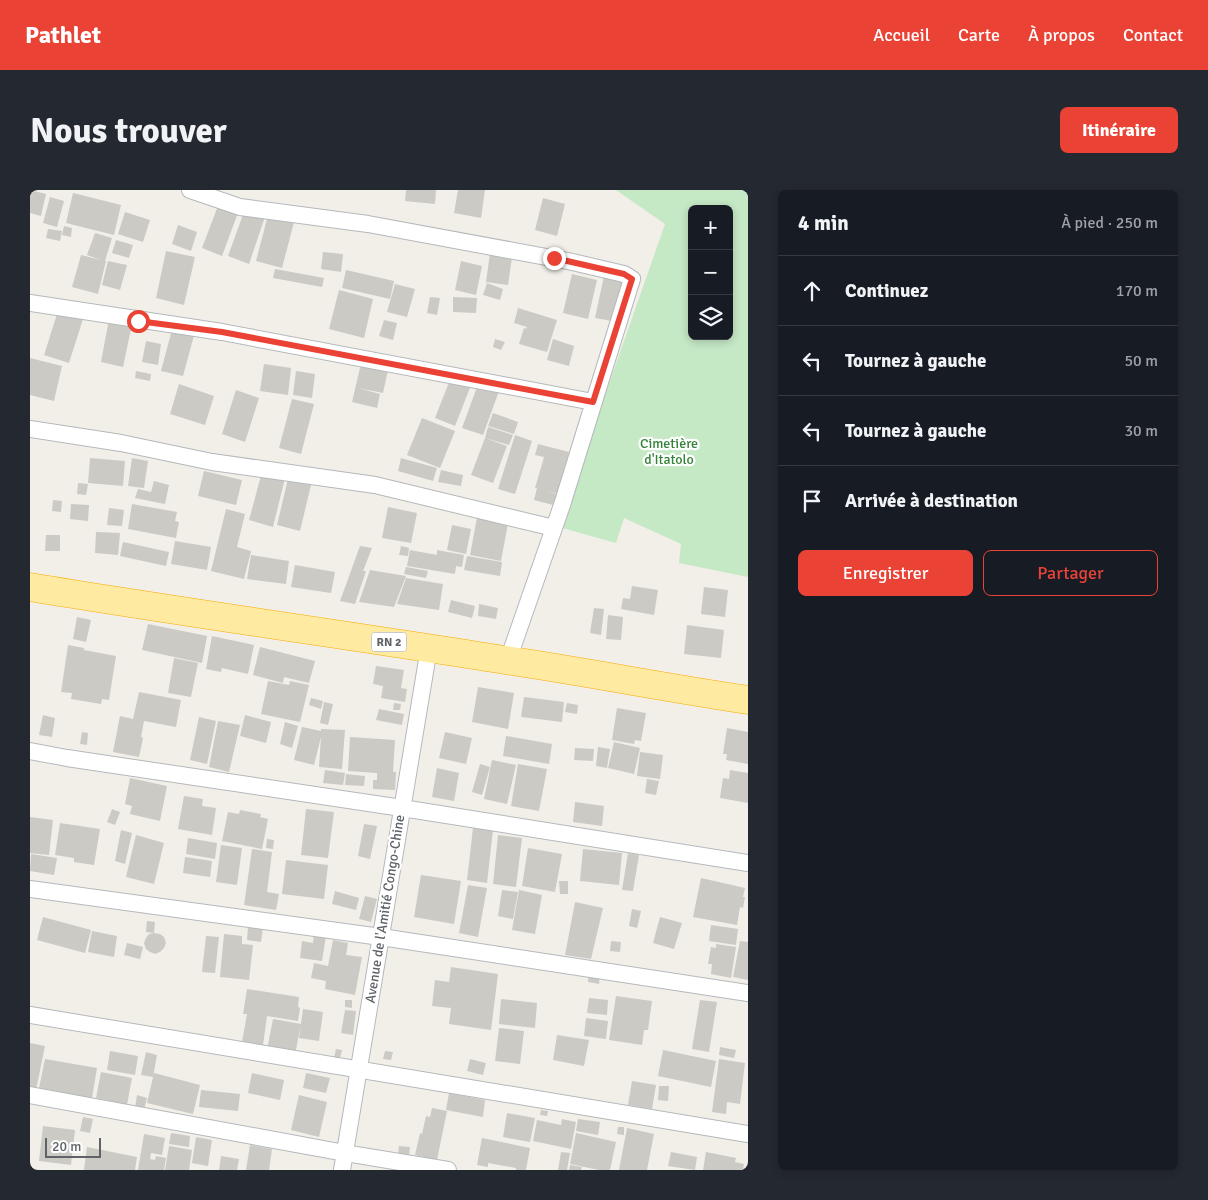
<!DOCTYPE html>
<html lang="fr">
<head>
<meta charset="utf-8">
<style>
	body { margin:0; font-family:Signika,sans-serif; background:#242831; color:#f1f3f6 }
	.controls { position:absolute; right:15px; top:15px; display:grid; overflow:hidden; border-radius:8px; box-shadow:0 2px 8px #0003 }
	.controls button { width:45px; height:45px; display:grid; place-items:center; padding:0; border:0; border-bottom:1px solid #363941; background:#171b24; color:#f1f3f6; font:25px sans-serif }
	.scale { position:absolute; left:15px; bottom:12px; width:56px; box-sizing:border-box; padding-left:5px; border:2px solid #5f6368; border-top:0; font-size:14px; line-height:18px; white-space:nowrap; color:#5f6368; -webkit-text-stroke:4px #fff; paint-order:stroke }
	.stop { position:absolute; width:15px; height:15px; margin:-11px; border:4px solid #ea4335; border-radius:50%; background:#fff }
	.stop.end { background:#ea4335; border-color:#fff; box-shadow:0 1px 5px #0008 }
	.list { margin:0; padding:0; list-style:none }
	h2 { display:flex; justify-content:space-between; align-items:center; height:65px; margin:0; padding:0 20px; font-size:21px }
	h2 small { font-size:16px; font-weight:400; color:#9ea1a6 }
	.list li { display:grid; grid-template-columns:32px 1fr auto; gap:15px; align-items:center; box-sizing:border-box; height:70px; padding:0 20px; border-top:1px solid #363941 }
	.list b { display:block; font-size:19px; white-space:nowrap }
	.list em { font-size:16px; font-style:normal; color:#9ea1a6 }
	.actions { display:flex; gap:10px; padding:15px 20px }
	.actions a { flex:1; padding:11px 0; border:1px solid #ea4335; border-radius:8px; text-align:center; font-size:18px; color:#ea4335 }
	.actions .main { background:#ea4335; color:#fff }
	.icon { flex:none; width:28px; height:28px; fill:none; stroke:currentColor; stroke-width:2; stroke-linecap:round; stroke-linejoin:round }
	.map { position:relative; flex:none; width:718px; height:980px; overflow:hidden; border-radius:8px }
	header { display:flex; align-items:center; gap:30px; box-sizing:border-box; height:70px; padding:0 25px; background:#ea4335; color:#fff }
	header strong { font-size:24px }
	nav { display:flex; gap:28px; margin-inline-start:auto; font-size:18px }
	.intro { display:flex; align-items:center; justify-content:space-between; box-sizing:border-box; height:120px; padding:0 30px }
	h1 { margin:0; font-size:35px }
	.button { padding:12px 22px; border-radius:8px; background:#ea4335; color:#fff; font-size:18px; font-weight:700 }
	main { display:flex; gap:30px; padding:0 30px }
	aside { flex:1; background:#171b24; border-radius:8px; box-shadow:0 2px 8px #0003 }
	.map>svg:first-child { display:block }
</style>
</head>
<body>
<header>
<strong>Pathlet</strong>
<nav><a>Accueil</a><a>Carte</a><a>À propos</a><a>Contact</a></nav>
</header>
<div class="intro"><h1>Nous trouver</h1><a class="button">Itinéraire</a></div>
<main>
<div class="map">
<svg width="718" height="980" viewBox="0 0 718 980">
	<rect width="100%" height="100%" fill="#f1efe8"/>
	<path fill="#c5e8c5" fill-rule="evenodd" d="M586 0H718V387L649 373 651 354 594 328 586 353 529 337 635 34ZM662 19H699V146H662Z"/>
	<path fill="#cccac5" d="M0 0 16 4 11 26 0 23Z
		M376 0H406L405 14 375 11Z
		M428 0H455L451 28 424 23Z
		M43 3 91 15 84 45 36 33Z
		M20 7 34 11 27 37 13 33Z
		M513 8 535 14 527 46 505 40Z
		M189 13 209 20 192 66 172 58Z
		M238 18 219 74 198 66 215 19Z
		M95 22 120 30 113 52 88 44Z
		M238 25 264 32 252 78 226 71Z
		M148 35 167 42 161 61 142 54Z
		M34 36 42 38 41 47 32 45Z
		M18 39 32 41 30 51 16 48Z
		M65 43 82 48 75 71H76L68 104 42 97 51 65 71 70 57 65Z
		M86 50 103 55 99 68 82 63Z
		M136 61 165 67 154 115 126 108Z
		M293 62 313 64 311 82 291 79Z
		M460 63 482 67 478 95 456 92Z
		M78 71 97 75 90 100 72 95Z
		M431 71 452 76 446 105 425 100Z
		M245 79 294 88 292 97 243 88Z
		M316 80 364 91 360 109 312 98Z
		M542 84 567 90 558 129 533 123Z
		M574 86 595 90 587 132 565 128Z
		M457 93 473 99 470 110 453 105Z
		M365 94 385 99 377 127 357 122Z
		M309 100 343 109 334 148 299 139Z
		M400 107 410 108 407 125 397 123Z
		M423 107 447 108 446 123 423 122Z
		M488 118 527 130 517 162 489 154 494 138 496 139 497 137 484 133Z
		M28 121 53 129 39 173 14 165Z
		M79 129 102 134 93 177 71 172Z
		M354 130 367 133 363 150 349 146Z
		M144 132 166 138 153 186 131 181Z
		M465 149 475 152 471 160 463 157Z
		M523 149 544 156 539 176 517 170Z
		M116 151 131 154 128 175 112 172Z
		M333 165 360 171 353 203 328 198 350 204 347 218 322 212Z
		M0 168 32 176 24 211 0 205Z
		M234 174 261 178 258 205 230 201Z
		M425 177 445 185 425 236 405 228Z
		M106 181 121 184 120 191 105 188Z
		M266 181 285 184 282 208 263 205Z
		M451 186 472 193 453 245 432 238Z
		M149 194 184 206 175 235 140 224Z
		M206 200 229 208 215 252 192 244Z
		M262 209 284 214 271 264 249 258Z
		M463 223 488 232 484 244 458 236Z
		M392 228 425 241 410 278 377 265Z
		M458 237 483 245 479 255 455 248Z
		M485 245 502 251 485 304 468 299Z
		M455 248 477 256 463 293 441 285Z
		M508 254 539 262 528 304 517 301 526 304 523 315 504 310 507 298H505L514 267 505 265Z
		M60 268 95 271 93 296 58 293Z
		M102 268 118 271 114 298 98 296Z
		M371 268 407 278 403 291 368 281Z
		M411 280 433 285 431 296 408 292Z
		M174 281 212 290 206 315 168 306Z
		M232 282 255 288 243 337 219 330Z
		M258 289 281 295 270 341 247 335Z
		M124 291 139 295 135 314 105 308 108 299 121 302Z
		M48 293 58 294 56 305 47 304Z
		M23 310 32 311 31 322 22 321Z
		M41 314 59 315 58 331 40 329Z
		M102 314 147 322 145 331 149 332 146 348 98 339Z
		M358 317 387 323 381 353 352 348Z
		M79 318 94 320 92 336 77 335Z
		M196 319 215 324 207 357 221 361 214 389 181 381Z
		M448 322 479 328 471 371 440 365Z
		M422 335 441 339 436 364 417 360Z
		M66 342 90 343 88 365 65 363Z
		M16 345H30V361H15Z
		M145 351 181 357 177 380 141 374Z
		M93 352 139 362 136 376 90 366Z
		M330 356 342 358 333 381H336L325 414 310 411Z
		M371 356 379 358 378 366 369 365Z
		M380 360 407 365V360L434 365 432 377 426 376 425 384 377 376Z
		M221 365 259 371 256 394 217 389Z
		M437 366 472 372 470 386 434 380Z
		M265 375 305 382 301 403 261 397Z
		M376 377 398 381 396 388 374 384Z
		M340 380 376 386 364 417 329 412Z
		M376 388 413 394 409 420 367 414Z
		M602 396 628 400 624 425 591 419 593 408 600 409Z
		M674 397 698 400 695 427 671 424Z
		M421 410 445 416 442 428 418 422Z
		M449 414 468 418 466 429 448 426Z
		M564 418 574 419 571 445 560 443Z
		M578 425 593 427 591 450 576 449Z
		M47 427 61 430 56 452 43 449Z
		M118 434 177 446 172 473 112 460Z
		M657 435 694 440 691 468 654 464Z
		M182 446 224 455 218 484 192 478 191 482 176 479Z
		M38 455 54 458V460L86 466 79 510 72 509 71 514 41 509 42 503 31 502Z
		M230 457 285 471 279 493 254 487 253 493 223 485Z
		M144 468 168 473 161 507 138 503Z
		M346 476 374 480 371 498 377 499 375 512 351 508 353 496 343 494Z
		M238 491 259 495 260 491 279 495 270 532 231 524Z
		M448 497 484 503 478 539 442 532Z
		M109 502 151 510 146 537 114 531 111 547 113 548 109 567 83 562 90 526 103 529Z
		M494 507 534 512 532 532 491 527Z
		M281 508 293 511 291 519 279 515Z
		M294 512 303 514 298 535 290 533Z
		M364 513 371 514 370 520H363Z
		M537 513 548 515 547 524 535 522Z
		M587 518 616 523 611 551 605 550 604 554 582 550Z
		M349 519 374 524 372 535 346 530Z
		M13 525 25 528 22 547 9 545Z
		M215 525 241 532 236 553 210 546Z
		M169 527 186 531 177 574 160 570Z
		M188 531 210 535 199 582 179 577Z
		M255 532 268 536 262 558 250 554Z
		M272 537 291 541V539L315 540 312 579 289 577 291 547 284 575 264 570Z
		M697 538 718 542V574L696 570 697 564H693Z
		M52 542 58 543 57 555 50 554Z
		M415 542 442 548 436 574 409 568Z
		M476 546 522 554 519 574 473 566Z
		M320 547 365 550 363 582H366L365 600 343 599V590H347V583L318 581Z
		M584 552 610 558 604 584 578 578Z
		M568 557 580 559 577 578 566 576Z
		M545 558 564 559 563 571 544 570Z
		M610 562 633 565 630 589 607 586Z
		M462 570 486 575 477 614 454 609Z
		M450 574 460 577 452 605 442 602Z
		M488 574 517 579 509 621 481 616Z
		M407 578 429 583 424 611 402 607Z
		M295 580 315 583 313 595 293 593Z
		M700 580 718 583V613L690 608 693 588 699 589Z
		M316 584 335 586 334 596 315 595Z
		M100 588 137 596 130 631 100 624 102 616 95 614Z
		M617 589 629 591 626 605 615 603Z
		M154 606 173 609 172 616 186 618 182 645 148 639Z
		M545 612 574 616 572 636 543 632Z
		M82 619 90 622 85 635 77 632Z
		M276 619 304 622 298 668 271 665Z
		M210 620 231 624 230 627 238 629 232 659 192 651 198 622 209 624Z
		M0 627 23 630 19 665 0 663Z
		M30 633 70 639 64 675 44 672V668L25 665Z
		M334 634 347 636 340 669 328 666Z
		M443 638 463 640 457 693 437 690Z
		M91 640 102 643 95 674 85 671Z
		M106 645 134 653 124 694 96 687Z
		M468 645 492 648 486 697 463 694Z
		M158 648 187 653 185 669 156 664Z
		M237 649 244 650 243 659 236 658Z
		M191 655 212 658 207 695 186 692Z
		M498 658 532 664 525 702 492 696Z
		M222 659 242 662 237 702 249 704 246 720 214 715Z
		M553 659 592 663 589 695 550 691Z
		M598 663 609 665 603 701 592 700Z
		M1 664 27 668 24 685 0 681Z
		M155 667 182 671 180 687 153 683Z
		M256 670 298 675 294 709 252 704Z
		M391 685 431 691 424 734 384 727Z
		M671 688 715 698 713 707H715L713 718 710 717 707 735 663 727Z
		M529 691H538V704H530Z
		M438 695 457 698 448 747 429 743Z
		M472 700 488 702 483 729 468 726Z
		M489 700 512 705 505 744 482 740Z
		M305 701 329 708 326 720 302 714Z
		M335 706 347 709 341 732 329 729Z
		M545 712 573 718 561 769 535 765Z
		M602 719 611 721 607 738 599 736Z
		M13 727 61 740 55 763 7 750Z
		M630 727 652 733 644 759 623 753Z
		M117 731 125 732 124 743 130 744 134 747 136 753 134 758 130 762 125 764 120 762 116 759 114 753 116 748 119 744 124 743 116 742Z
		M681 735 708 739 706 755 679 751Z
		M218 736 233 737 231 752 217 750Z
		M62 741 87 746 84 767 58 762Z
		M194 744 212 746V754L223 755 219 790 190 787Z
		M284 744 296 746 292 771 270 768 272 751 283 753Z
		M176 746 189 747 185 783 172 782Z
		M303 750 318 753 316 765 332 767 325 805 295 799 296 791 281 788 284 773 298 776Z
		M581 751 591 752 590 762 580 761Z
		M710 751 718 752V790L703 787Z
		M97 753 113 757 110 769 94 765Z
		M686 754 706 757 701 788 681 784 682 774H678L681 757 686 758Z
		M421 777 468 784 461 840 419 834 421 818 402 816 405 790 419 792Z
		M559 782 570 784 569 794 558 792Z
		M217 799 269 807 268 817 270 818 268 831 237 826 233 855 212 852 217 824H213Z
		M586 806 622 811 618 840H614L612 855 579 850Z
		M559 808 578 810 577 825 557 823Z
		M471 809 507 813 505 838 469 834Z
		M315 810H322V818L315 817Z
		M670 810 687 812 679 862 662 859Z
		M273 819 293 822 289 851 269 848Z
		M315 820 326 821 323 845 311 843Z
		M556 828 578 831 576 849 554 846Z
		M243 829 271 834 265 865 237 860Z
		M469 838 494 841 490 874 465 871Z
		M527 845 559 850 554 876 523 870Z
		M0 853 15 856 6 900 0 898Z
		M690 857 706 860 704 868 689 865Z
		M306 859 312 860 310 868H304Z
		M633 860 686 871 681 897 628 886Z
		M80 861 108 866 105 885 77 880Z
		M355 861 363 862 361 870 353 869Z
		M116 862 127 865 123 887 111 885Z
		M15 869 67 878 62 908 9 898Z
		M440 869 456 873 453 885 437 881Z
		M689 869 715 873 710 914 697 912 696 924 682 922Z
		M71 882 102 888 97 915 66 908Z
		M124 883 170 895 163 924 117 913Z
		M222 883 254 890 250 910 218 903Z
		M276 883 300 888 296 903 273 898Z
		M602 891 626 895 622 919 598 915Z
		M629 896H639L638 911 628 910Z
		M171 900 210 904 208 921 169 917Z
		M419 903 455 910 453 927 416 920Z
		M107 905 117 908 114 920 105 918Z
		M269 905 297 912 289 947 261 940Z
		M402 918 417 921 407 970 385 965 390 943 392 944 396 926 400 927Z
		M511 920 518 921 517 926 510 925Z
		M477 923 505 928 500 952 473 947Z
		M53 927 63 929 60 943 50 941Z
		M532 929 546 932 541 959 503 951 507 930 531 935Z
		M548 929 570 932 568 945 546 941Z
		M13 936 45 940 41 975 9 971Z
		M588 937H594V945L587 944Z
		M597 938 624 944 617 980H589Z
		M141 943 160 946 159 957 139 954Z
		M546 943 586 952 580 980H569L540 974Z
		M114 944 135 948 132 965 121 963 120 969 125 970 126 966 136 968 134 980H108Z
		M166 947 182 950 178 976 162 973Z
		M452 948 500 958 496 980H486V978L458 973V977L447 975Z
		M220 955 242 959 239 980H216Z
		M139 956 162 960 159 980H135Z
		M369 956 380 957 379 966 368 965Z
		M57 957 107 967 105 980H54Z
		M531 962 540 963 537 980H528Z
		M641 962 667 967 665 980 638 976Z
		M676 962 706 968 705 972 714 974 713 980H673Z
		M191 966 209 969 207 980H189Z
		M540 975 552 977 551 980H539Z"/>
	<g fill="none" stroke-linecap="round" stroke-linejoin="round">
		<defs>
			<path id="minor" d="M160 0 210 17 338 34 538 71 594 84 602 89 532 315 478 470
				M0 113 192 142 563 212
				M0 239 91 253 182 272 345 295 524 338
				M0 561 37 568 372 618 718 673
				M0 699 351 747 718 803
				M0 825 718 944
				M0 905 315 963 418 980
				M312 980 399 458"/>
			<path id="trunk" d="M0 397C158 423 317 445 475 470 556 482 637 498 718 510"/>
		</defs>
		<use href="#minor" stroke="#b5b8bc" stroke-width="18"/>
		<use href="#trunk" stroke="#f9ab00" stroke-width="29"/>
		<use href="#minor" stroke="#fff" stroke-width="16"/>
		<use href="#trunk" stroke="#feeaa1" stroke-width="28"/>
	</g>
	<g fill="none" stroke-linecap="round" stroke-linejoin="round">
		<path stroke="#ea4335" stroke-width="6" d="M108 131 192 142 563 212 602 89 594 84 524 68"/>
	</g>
	<g text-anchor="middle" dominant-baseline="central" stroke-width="4.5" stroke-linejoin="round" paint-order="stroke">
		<rect fill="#fff" stroke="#8f9295" stroke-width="1" x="341.5" y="442.5" width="35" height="19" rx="4"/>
		<g font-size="12" font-weight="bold" fill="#5f6368">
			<text x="359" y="452">RN 2</text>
		</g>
		<g font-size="14" fill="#348238" stroke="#fff">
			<text x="639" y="253">Cimetière<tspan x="639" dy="16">d'Itatolo</tspan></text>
		</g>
		<g font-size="14" fill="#5f6368" stroke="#fff">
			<text transform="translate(355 719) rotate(-81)">Avenue de l'Amitié Congo-Chine</text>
		</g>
	</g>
</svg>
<div class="controls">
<button>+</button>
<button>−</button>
<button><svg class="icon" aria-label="layers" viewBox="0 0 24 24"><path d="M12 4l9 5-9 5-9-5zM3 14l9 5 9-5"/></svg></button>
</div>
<div class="scale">20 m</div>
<div class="stop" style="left:108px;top:131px"></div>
<div class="stop end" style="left:524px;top:68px"></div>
</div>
<aside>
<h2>4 min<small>À pied · 250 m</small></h2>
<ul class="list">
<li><svg class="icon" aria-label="ahead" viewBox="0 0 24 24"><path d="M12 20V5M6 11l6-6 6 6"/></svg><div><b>Continuez</b></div><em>170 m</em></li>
<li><svg class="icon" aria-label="left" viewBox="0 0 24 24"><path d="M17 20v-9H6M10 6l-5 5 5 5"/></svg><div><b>Tournez à gauche</b></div><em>50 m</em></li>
<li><svg class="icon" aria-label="left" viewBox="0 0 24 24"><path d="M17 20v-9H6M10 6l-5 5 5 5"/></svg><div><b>Tournez à gauche</b></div><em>30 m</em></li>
<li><svg class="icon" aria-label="arrive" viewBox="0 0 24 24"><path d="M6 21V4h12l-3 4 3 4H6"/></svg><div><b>Arrivée à destination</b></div></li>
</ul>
<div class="actions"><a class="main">Enregistrer</a><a>Partager</a></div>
</aside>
</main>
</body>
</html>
